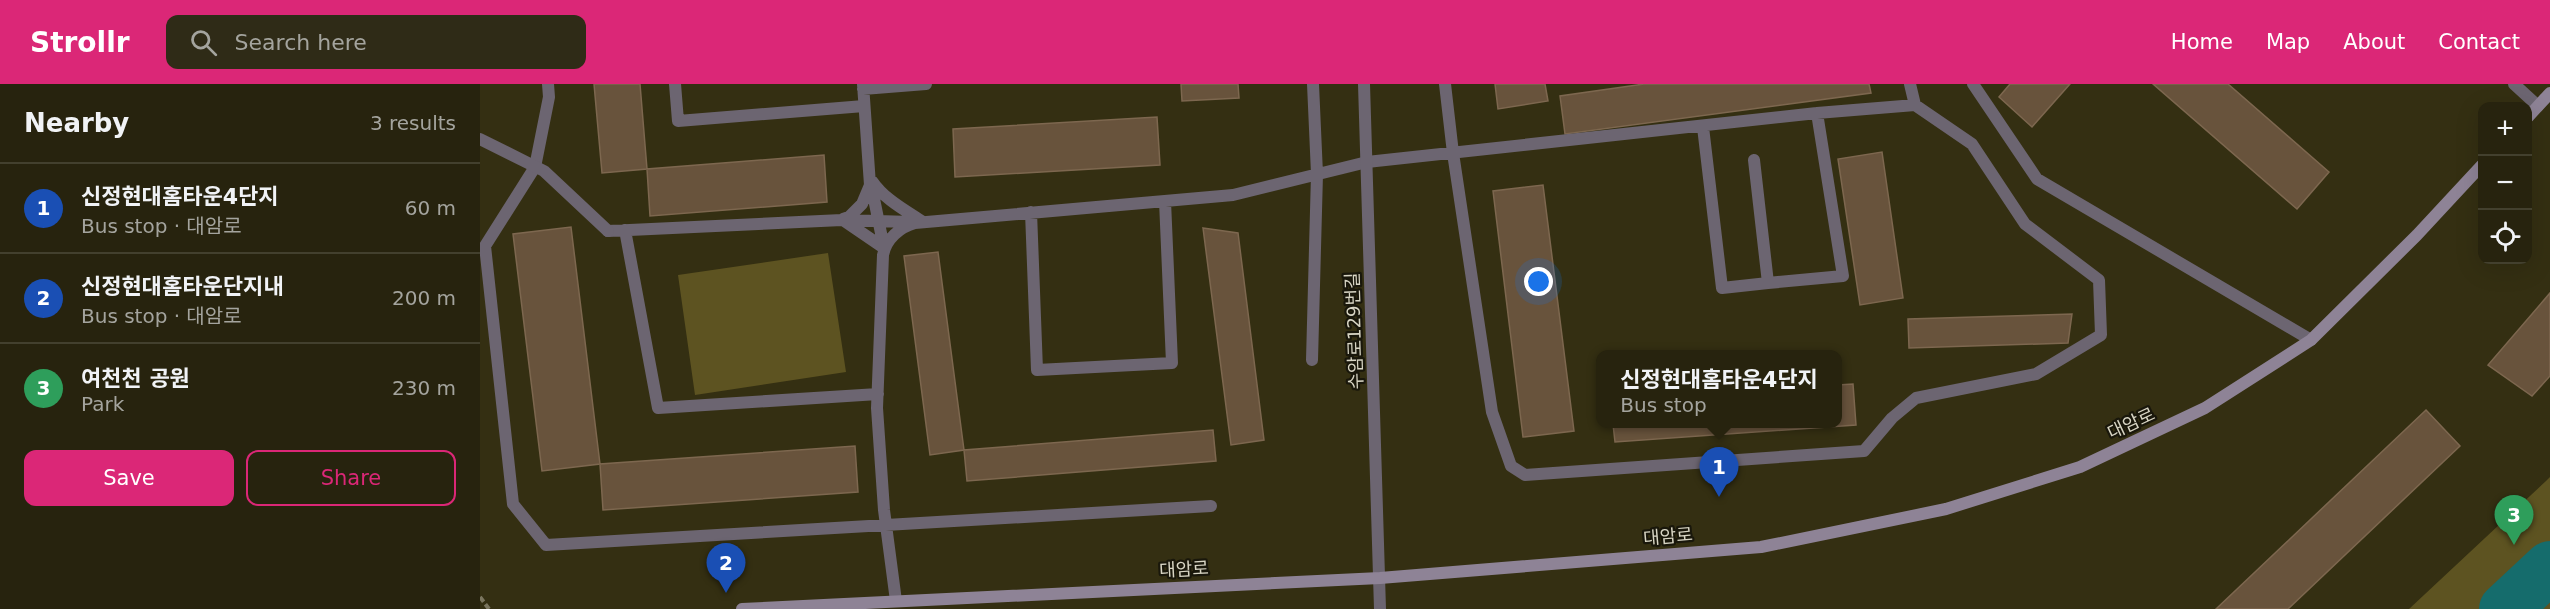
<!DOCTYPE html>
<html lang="en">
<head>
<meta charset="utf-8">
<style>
	body { margin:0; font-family:"DejaVu Sans","Noto Sans KR",sans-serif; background:#2f2b17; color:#f1f3f6 }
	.controls { position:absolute; right:18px; top:18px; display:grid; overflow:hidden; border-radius:12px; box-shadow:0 6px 24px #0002 }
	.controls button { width:54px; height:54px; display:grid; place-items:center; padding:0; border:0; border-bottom:2px solid #43402e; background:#27230e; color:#f1f3f6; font:30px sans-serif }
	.you { position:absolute; left:1059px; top:198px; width:21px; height:21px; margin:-15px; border:4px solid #fff; border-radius:50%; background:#1a73e8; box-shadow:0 0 0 9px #1a73e833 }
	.badge { display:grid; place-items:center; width:39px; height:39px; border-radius:50%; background:#db2777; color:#fff; font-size:20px; font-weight:700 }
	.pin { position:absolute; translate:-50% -50px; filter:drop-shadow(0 2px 3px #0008) }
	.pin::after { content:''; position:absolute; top:32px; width:21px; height:18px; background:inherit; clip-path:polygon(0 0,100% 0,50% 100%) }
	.popup { position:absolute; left:1116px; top:266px; width:246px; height:78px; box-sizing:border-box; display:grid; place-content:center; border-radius:12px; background:#27230e; filter:drop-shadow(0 2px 4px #0005); font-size:20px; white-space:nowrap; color:#a4a49e }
	.popup b { font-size:22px; color:#f1f3f6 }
	.popup::after { content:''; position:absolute; left:50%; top:100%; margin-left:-12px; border:12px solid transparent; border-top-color:#27230e }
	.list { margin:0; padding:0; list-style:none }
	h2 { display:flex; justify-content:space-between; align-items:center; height:78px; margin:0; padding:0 24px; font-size:26px }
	h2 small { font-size:20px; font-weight:400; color:#a4a49e }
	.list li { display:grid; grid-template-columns:39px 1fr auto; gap:18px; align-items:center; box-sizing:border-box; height:90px; padding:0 24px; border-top:2px solid #43402e }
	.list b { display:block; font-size:22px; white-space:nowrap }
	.list p { margin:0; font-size:20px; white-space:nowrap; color:#a4a49e }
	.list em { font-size:20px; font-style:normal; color:#a4a49e }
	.actions { display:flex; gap:12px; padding:18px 24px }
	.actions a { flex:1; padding:14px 0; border:2px solid #db2777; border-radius:12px; text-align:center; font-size:21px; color:#db2777 }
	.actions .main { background:#db2777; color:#fff }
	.icon { flex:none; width:33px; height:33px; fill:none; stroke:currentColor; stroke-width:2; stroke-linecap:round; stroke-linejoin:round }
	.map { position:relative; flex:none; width:2070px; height:525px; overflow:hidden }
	header { display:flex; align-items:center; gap:36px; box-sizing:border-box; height:84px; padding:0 30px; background:#db2777; color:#fff }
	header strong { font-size:28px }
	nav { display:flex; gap:33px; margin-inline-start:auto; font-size:21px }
	.search { width:420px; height:54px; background:#2f2b17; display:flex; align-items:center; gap:15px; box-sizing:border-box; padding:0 21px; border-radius:12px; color:#a4a49e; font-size:22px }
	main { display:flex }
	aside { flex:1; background:#27230e }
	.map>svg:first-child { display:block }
</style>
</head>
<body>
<header>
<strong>Strollr</strong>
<div class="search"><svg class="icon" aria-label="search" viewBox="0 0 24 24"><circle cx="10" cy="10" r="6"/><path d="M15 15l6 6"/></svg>Search here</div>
<nav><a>Home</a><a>Map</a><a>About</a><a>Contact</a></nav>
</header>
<main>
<aside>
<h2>Nearby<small>3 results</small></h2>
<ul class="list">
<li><span class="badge" style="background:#1a4fb4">1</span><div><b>신정현대홈타운4단지</b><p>Bus stop · 대암로</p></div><em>60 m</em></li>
<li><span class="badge" style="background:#1a4fb4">2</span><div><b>신정현대홈타운단지내</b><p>Bus stop · 대암로</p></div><em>200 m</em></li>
<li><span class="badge" style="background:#2e9e5b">3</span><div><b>여천천 공원</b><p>Park</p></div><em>230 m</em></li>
</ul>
<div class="actions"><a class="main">Save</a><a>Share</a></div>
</aside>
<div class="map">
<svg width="2070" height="525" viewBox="0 0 2070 525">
	<rect width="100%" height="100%" fill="#342f12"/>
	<path fill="#5d5321" d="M348 169 366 288 215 311 198 191Z
		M2070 393V525H1929L2066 397Z"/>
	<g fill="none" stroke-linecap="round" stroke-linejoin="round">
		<path stroke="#156c6c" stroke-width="52" d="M2025 525 2070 483"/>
	</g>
	<path fill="#68533c" stroke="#7d674f" stroke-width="1.5" d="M114 0H160L167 85 122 89Z
		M701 0H758L759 14 702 17Z
		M1015 0H1065L1068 17 1018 25Z
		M1164 0H1389L1391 9 1085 50 1080 12Z
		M1530 0H1590L1552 43 1519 13Z
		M1673 0H1748L1849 88 1817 125Z
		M677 33 680 81 475 93 473 45Z
		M1402 68 1423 214 1380 221 1358 75Z
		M344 71 347 118 170 132 167 85Z
		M1063 101 1094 347 1043 353 1013 107Z
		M91 143 120 380 62 387 33 150Z
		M723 144 758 149 784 356 751 361Z
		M458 168 484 366 450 371 424 172Z
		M2070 209V292L2052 312 2008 281Z
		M1592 230 1588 259 1429 264 1428 235Z
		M1373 300 1376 341 1135 358 1133 340H1358V301Z
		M1946 326 1980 362 1808 525H1736Z
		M733 346 736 377 487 397 484 366Z
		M375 362 378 408 123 426 120 380Z"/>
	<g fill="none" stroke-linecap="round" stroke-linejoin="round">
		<path stroke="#7b765f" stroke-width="4" stroke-dasharray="6 3" stroke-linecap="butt" d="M0 513 9 525"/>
		<path stroke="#6c6571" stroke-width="12" d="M68 0 69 13 55 83 5 162 33 420 66 461 731 422
			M195 0 198 37 384 22
			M1430 0 1435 21
			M1493 0 1557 95 1831 256
			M2034 0 2058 22
			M383 5 446 0
			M1223 43 1242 204 1288 199 1274 76
			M392 97C404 115 425 126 443 138
			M391 100 404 164
			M551 128 557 286 692 279 685 117
			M363 135 369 133 382 120 390 101 383 0
			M363 136 404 164
			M145 146 178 324 398 310
			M128 147 362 136 432 138
			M1288 199 1363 192 1337 29
			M832 276 837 90 833 0
			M416 517 404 426 397 324 403 171C406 155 420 143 435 139L753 111 887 78 1337 29 1435 21 1492 60 1545 140 1619 196 1621 251 1556 290 1436 314 1412 334 1384 367 1045 391 1031 382 1012 328 973 69 965 0"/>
		<path stroke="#6c6571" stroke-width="12" d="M884 0 900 525
			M0 55 64 87 128 147"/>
		<path stroke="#8e8396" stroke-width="12" d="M2048 33 2070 9
			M262 525 900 494 1281 463 1466 425 1600 383 1725 324 1831 256 1937 151 2002 81"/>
	</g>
	<g text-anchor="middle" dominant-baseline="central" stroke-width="4.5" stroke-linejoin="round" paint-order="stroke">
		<g font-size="18" fill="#d8d5c4" stroke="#19170b">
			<text transform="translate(874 247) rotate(-92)">수암로129번길</text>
			<text transform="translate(1651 339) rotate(-25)">대암로</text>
			<text transform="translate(1188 452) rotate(-5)">대암로</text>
			<text transform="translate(704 485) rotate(-3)">대암로</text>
		</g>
	</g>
</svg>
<div class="controls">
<button>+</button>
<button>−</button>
<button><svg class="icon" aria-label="locate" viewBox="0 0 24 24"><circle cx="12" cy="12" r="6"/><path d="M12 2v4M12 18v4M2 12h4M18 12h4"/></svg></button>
</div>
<div class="you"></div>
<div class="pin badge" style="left:1239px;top:413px;background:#1a4fb4">1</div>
<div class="popup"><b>신정현대홈타운4단지</b>Bus stop</div>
<div class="pin badge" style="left:246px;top:509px;background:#1a4fb4">2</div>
<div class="pin badge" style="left:2034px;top:461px;background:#2e9e5b">3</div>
</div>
</main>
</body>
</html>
